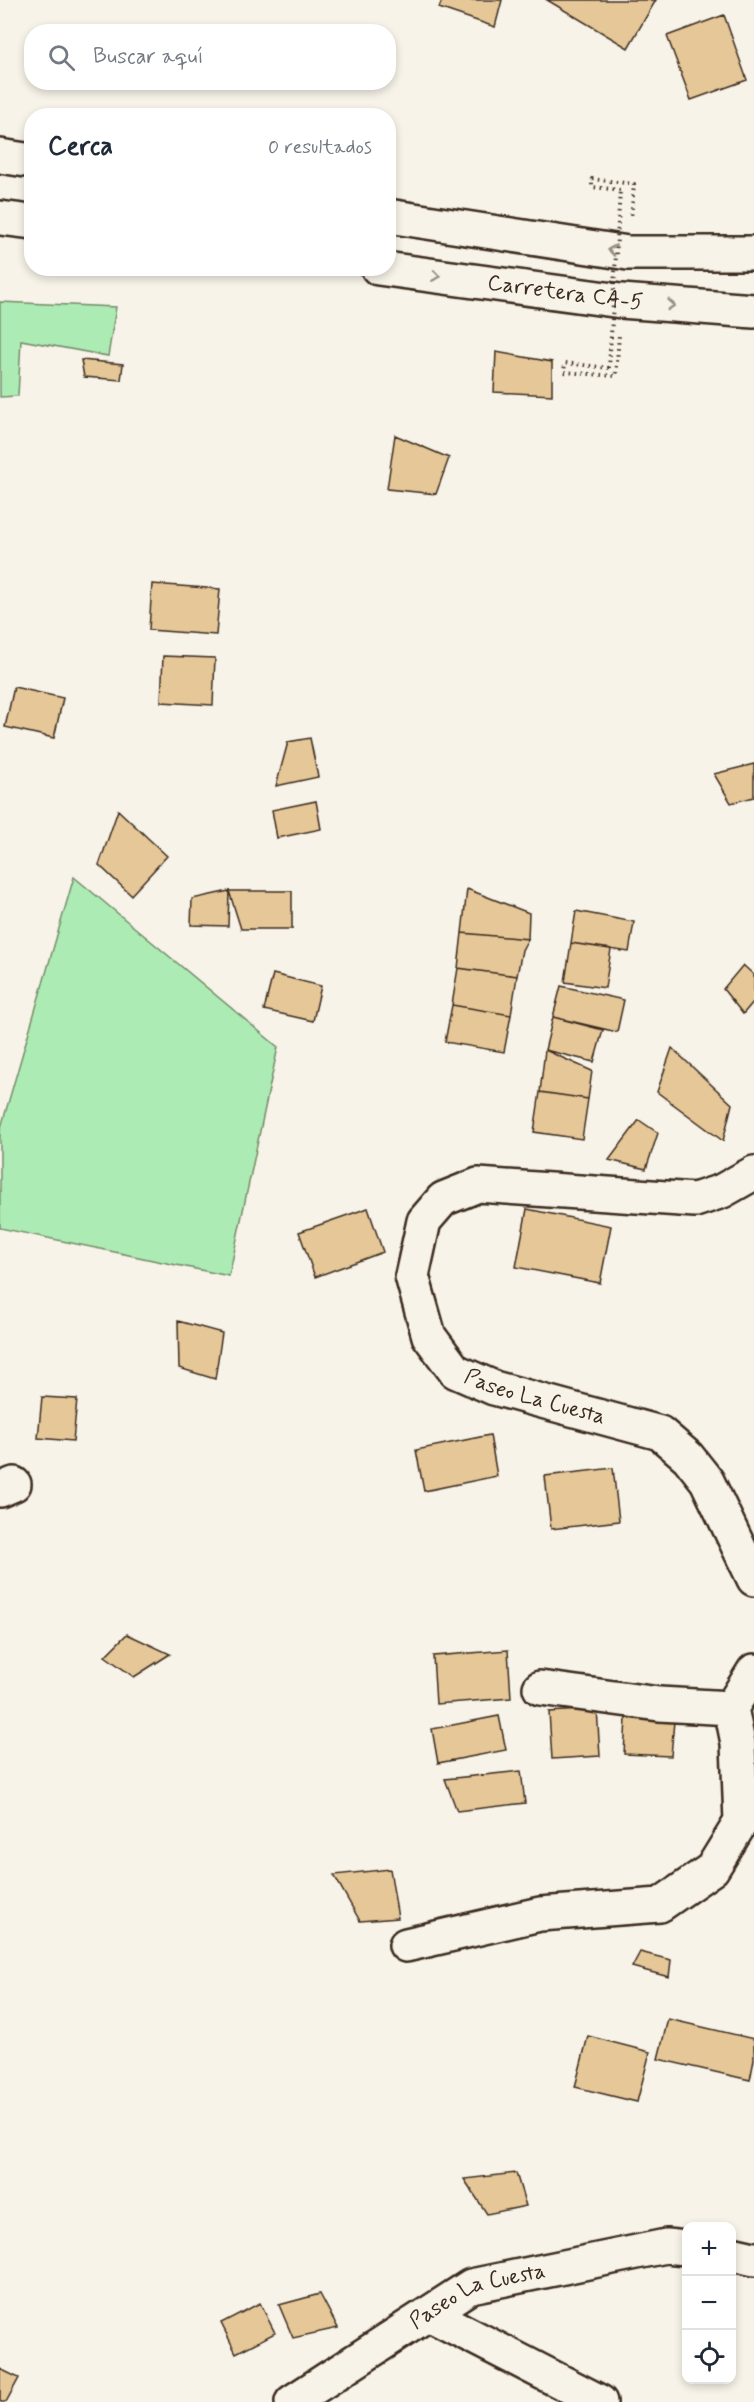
<!DOCTYPE html>
<html lang="es">
<head>
<meta charset="utf-8">
<style>
	body { margin:0; font-family:Mynerve,sans-serif; background:#f6f6f7; color:#1f2937 }
	.controls { position:absolute; right:18px; bottom:18px; display:grid; overflow:hidden; border-radius:12px; box-shadow:0 3px 9px #0003 }
	.controls button { width:54px; height:54px; display:grid; place-items:center; padding:0; border:0; border-bottom:2px solid #e0e1e3; background:#fff; color:#1f2937; font:30px sans-serif }
	.list { margin:0; padding:0; list-style:none }
	h2 { display:flex; justify-content:space-between; align-items:center; height:78px; margin:0; padding:0 24px; font-size:26px }
	h2 small { font-size:20px; font-weight:400; color:#747a83 }
	.icon { flex:none; width:33px; height:33px; fill:none; stroke:currentColor; stroke-width:2; stroke-linecap:round; stroke-linejoin:round }
	.map { position:relative; flex:none; width:754px; height:2402px; overflow:hidden }
	.search { position:absolute; background:#fff; box-shadow:0 3px 9px #0003; left:24px; top:24px; width:372px; height:66px; display:flex; align-items:center; gap:15px; box-sizing:border-box; padding:0 21px; border-radius:24px; color:#747a83; font-size:22px }
	.panel { position:absolute; background:#fff; box-shadow:0 3px 9px #0003; left:24px; top:108px; width:372px; height:168px; border-radius:24px }
	.map>svg:first-child { display:block }
</style>
</head>
<body>
<div class="map">
<svg width="754" height="2402" viewBox="0 0 754 2402">
	<rect width="100%" height="100%" fill="#f7f3e8"/>
	<filter id="ink" filterUnits="userSpaceOnUse"><feTurbulence type="fractalNoise" baseFrequency=".0167" numOctaves="2"/><feDisplacementMap in="SourceGraphic" scale="12" xChannelSelector="R" yChannelSelector="G"/><feConvolveMatrix kernelMatrix="1 2 1 2 8 2 1 2 1" color-interpolation-filters="sRGB"/></filter>
	<g filter="url(#ink)">
		<path fill="#acecb4" stroke="#748b69" stroke-width="1.5" d="M0 302 116 307 108 356 21 340 18 396 0 397Z
			M74 877 278 1047 229 1276 0 1228V1131Z"/>
		<path fill="#e5c798" stroke="#3b2a1e" stroke-width="1.5" d="M442 0H502L495 27 439 8Z
			M547 0H656L628 48Z
			M724 15 747 80 691 100 667 36Z
			M496 352 552 362V395L494 392Z
			M81 360 123 364 121 380 84 377Z
			M395 435 449 458 436 494 387 489Z
			M152 584 220 589 216 635 149 630Z
			M163 656 215 658 213 705 161 702Z
			M14 687 63 698 54 738 5 727Z
			M310 738 318 777 276 786 288 742Z
			M754 764V797L731 803 714 774Z
			M316 801 321 829 277 838 272 810Z
			M118 810 167 856 131 895 99 865Z
			M467 889 529 913 528 939 462 933Z
			M229 891H292V929H241Z
			M229 891 228 926 191 925 192 899Z
			M576 911 634 922 629 952 571 943Z
			M462 933 528 939 522 950 517 976 458 968Z
			M571 943 611 949 605 988 565 982Z
			M743 965 754 975V1001L743 1014 723 989Z
			M458 968 517 976 511 1015 452 1005Z
			M273 974 321 986 313 1021 264 1010Z
			M561 986 624 1000 617 1032 553 1017Z
			M452 1005 511 1015 504 1052 445 1042Z
			M553 1017 603 1030 594 1062 545 1050Z
			M672 1048 732 1104 723 1141 657 1092Z
			M545 1050 592 1071 588 1099 540 1092Z
			M540 1092 588 1099 582 1139 534 1132Z
			M639 1120 658 1133 646 1169 609 1160Z
			M368 1208 383 1252 315 1277 299 1232Z
			M527 1209 611 1226 600 1283 516 1267Z
			M178 1321 222 1333 215 1379 179 1368Z
			M42 1397 77 1399 73 1441 38 1438Z
			M490 1435 497 1476 424 1491 416 1450Z
			M613 1468 619 1521 551 1529 545 1476Z
			M127 1634 170 1654 134 1677 105 1656Z
			M508 1650 511 1698 436 1704 433 1656Z
			M597 1709 600 1756 552 1759 549 1712Z
			M499 1716 506 1750 438 1763 432 1729Z
			M626 1718 674 1721 671 1756 624 1754Z
			M521 1771 525 1803 457 1811 445 1779Z
			M390 1869 398 1918 360 1921 334 1875Z
			M640 1952 671 1960 669 1977 632 1967Z
			M668 2019 754 2039V2060L750 2080 658 2059Z
			M588 2036 650 2052 637 2102 575 2087Z
			M516 2173 526 2206 487 2214 464 2179Z
			M320 2294 338 2328 293 2338 279 2305Z
			M260 2303 275 2333 236 2353 221 2323Z
			M0 2369 19 2378 6 2402H0Z"/>
		<g fill="none" stroke-linecap="round" stroke-linejoin="round">
			<defs>
				<g id="minor">
					<path id="s1" d="M754 1173 722 1191 695 1200 478 1185 443 1199 424 1221 412 1276 429 1336 455 1371 494 1388 660 1433 688 1457 707 1481 754 1579"/>
					<path d="M0 1490 14 1484"/>
					<path d="M540 1688 659 1704 731 1708"/>
					<path d="M406 1945 540 1914 660 1905 712 1869 741 1822 738 1743 731 1708 754 1671"/>
					<path d="M732 2254 754 2259"/>
					<path d="M429 2314 600 2402"/>
					<path id="s2" d="M292 2402 471 2286 666 2246 686 2248"/>
				</g>
				<g id="highway">
					<path d="M0 156 32 161"/>
					<path d="M388 216 628 253H754"/>
					<path d="M0 218 32 222"/>
					<path id="s3" d="M378 268 621 301 754 311"/>
				</g>
			</defs>
			<use href="#minor" stroke="#3b2a1e" stroke-width="38"/>
			<use href="#highway" stroke="#3b2a1e" stroke-width="38"/>
			<path stroke="#3b2a1e" stroke-width="4" stroke-dasharray="1.5 4.5" stroke-linecap="butt" d="M620 190 592 187V179L634 184 631 219
				M609 368 565 363 564 372 616 376 619 335"/>
			<use href="#minor" stroke="#f7f3e8" stroke-width="33"/>
			<use href="#highway" stroke="#f7f3e8" stroke-width="33"/>
			<path stroke="#3b2a1e" stroke-width="4" stroke-dasharray="1.5 4.5" stroke-linecap="butt" d="M609 368 620 190"/>
		</g>
		<defs><path id="oneway-chevron" d="M-2-3.5L2.5 0L-2 3.5" fill="none" stroke-width="1.6" stroke-linecap="round" stroke-linejoin="round" transform="scale(1.5)"/></defs>
		<g stroke="#998e83">
			<use href="#oneway-chevron" transform="translate(612 250) rotate(-171)"/>
			<use href="#oneway-chevron" transform="translate(436 276) rotate(8)"/>
			<use href="#oneway-chevron" transform="translate(671 305) rotate(4)"/>
		</g>
	</g>
	<g text-anchor="middle" dominant-baseline="central" stroke-width="6" stroke-linejoin="round" paint-order="stroke">
		<g font-size="22" fill="#3b2a1e" stroke="#f7f3e8">
			<text stroke="none"><textPath href="#s3" startOffset="189">Carretera CA-5</textPath></text>
			<text stroke="none"><textPath href="#s1" startOffset="596">Paseo La Cuesta</textPath></text>
			<text stroke="none"><textPath href="#s2" startOffset="216">Paseo La Cuesta</textPath></text>
		</g>
	</g>
</svg>
<div class="controls">
<button>+</button>
<button>−</button>
<button><svg class="icon" aria-label="locate" viewBox="0 0 24 24"><circle cx="12" cy="12" r="6"/><path d="M12 2v4M12 18v4M2 12h4M18 12h4"/></svg></button>
</div>
<div class="search"><svg class="icon" aria-label="search" viewBox="0 0 24 24"><circle cx="10" cy="10" r="6"/><path d="M15 15l6 6"/></svg>Buscar aquí</div>
<section class="panel">
<h2>Cerca<small>0 resultados</small></h2>
<ul class="list">
</ul>
</section>
</div>
</body>
</html>
